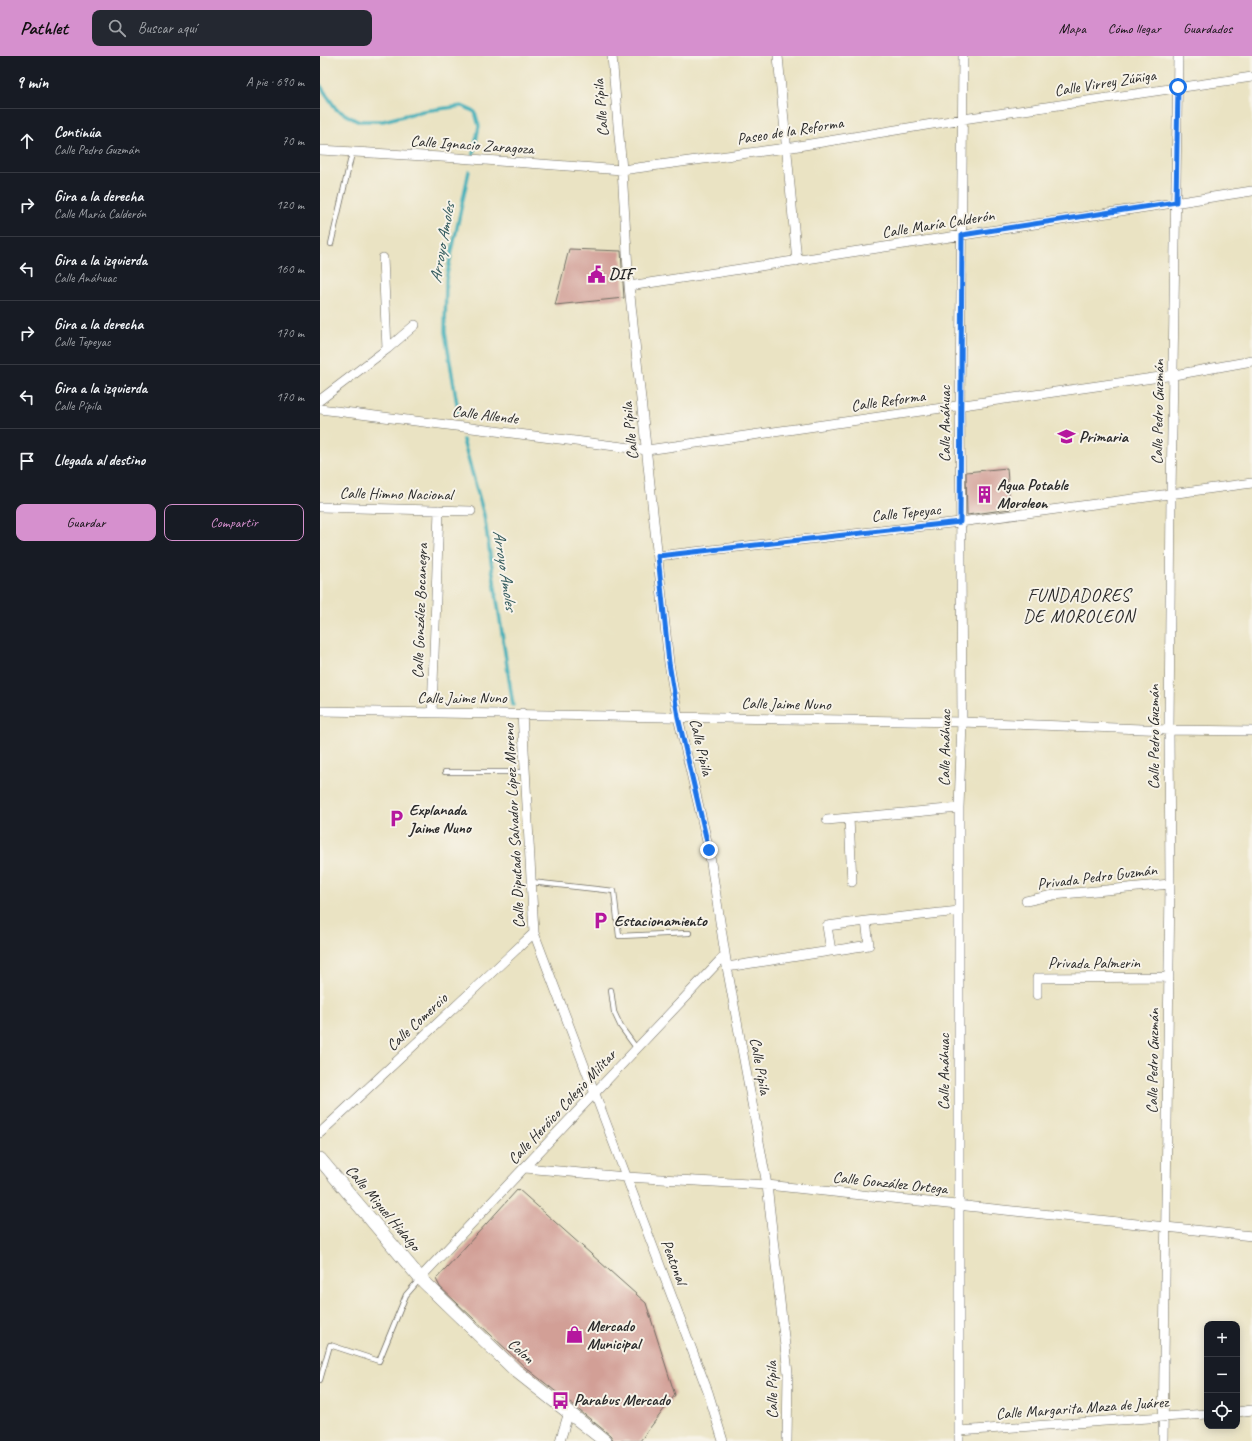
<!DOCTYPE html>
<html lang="es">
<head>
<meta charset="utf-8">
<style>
	body { margin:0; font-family:Caveat,sans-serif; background:#242831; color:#f1f3f6 }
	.controls { position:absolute; right:12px; bottom:12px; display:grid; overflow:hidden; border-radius:8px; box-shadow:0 2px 10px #0003 }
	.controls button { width:36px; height:36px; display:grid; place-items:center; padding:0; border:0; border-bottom:1px solid #363941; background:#171b24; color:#f1f3f6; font:20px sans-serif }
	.stop { position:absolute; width:12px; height:12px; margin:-9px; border:3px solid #1a73e8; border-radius:50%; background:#fff }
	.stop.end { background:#1a73e8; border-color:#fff; box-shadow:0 1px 4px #0008 }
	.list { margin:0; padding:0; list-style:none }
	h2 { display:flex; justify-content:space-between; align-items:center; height:52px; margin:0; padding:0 16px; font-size:17px }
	h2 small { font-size:13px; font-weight:400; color:#9ea1a6 }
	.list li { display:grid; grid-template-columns:26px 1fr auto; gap:12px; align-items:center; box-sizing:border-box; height:64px; padding:0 16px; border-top:1px solid #363941 }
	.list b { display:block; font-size:15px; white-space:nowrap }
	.list p { margin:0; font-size:13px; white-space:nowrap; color:#9ea1a6 }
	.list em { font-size:13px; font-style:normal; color:#9ea1a6 }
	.actions { display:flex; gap:8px; padding:12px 16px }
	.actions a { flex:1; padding:9px 0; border:1px solid #d690ce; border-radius:8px; text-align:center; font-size:14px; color:#d690ce }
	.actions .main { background:#d690ce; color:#111 }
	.icon { flex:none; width:22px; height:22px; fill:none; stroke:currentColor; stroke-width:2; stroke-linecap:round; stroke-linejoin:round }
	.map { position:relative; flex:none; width:932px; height:1385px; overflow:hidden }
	header { display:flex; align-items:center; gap:24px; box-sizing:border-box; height:56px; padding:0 20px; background:#d690ce; color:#111 }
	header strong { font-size:19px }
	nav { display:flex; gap:22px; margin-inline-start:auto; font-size:14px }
	.search { width:280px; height:36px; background:#242831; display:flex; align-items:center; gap:10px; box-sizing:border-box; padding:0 14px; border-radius:8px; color:#9ea1a6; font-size:15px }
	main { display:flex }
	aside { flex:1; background:#171b24 }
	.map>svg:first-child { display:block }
</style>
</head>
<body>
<header>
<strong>Pathlet</strong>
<div class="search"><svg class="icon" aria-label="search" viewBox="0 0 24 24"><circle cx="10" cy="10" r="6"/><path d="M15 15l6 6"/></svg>Buscar aquí</div>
<nav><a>Mapa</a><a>Cómo llegar</a><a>Guardados</a></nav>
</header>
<main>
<aside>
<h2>9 min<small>A pie · 690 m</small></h2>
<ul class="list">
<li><svg class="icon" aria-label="ahead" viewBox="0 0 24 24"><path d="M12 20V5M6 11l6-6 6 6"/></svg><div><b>Continúa</b><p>Calle Pedro Guzmán</p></div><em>70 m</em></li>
<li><svg class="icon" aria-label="right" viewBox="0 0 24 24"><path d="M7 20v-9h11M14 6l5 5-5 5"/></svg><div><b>Gira a la derecha</b><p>Calle María Calderón</p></div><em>120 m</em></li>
<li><svg class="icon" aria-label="left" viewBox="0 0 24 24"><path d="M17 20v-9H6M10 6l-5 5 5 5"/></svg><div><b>Gira a la izquierda</b><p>Calle Anáhuac</p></div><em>160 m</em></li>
<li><svg class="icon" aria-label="right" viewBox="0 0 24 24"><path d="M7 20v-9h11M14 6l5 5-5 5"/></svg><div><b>Gira a la derecha</b><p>Calle Tepeyac</p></div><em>170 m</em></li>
<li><svg class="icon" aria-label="left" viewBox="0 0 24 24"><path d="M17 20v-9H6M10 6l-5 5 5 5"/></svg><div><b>Gira a la izquierda</b><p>Calle Pípila</p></div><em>170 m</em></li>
<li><svg class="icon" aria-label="arrive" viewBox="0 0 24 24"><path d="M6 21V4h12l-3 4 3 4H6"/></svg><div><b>Llegada al destino</b></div></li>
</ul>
<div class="actions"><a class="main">Guardar</a><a>Compartir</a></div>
</aside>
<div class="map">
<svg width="932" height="1385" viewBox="0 0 932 1385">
	<rect width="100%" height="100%" fill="#f7f3e8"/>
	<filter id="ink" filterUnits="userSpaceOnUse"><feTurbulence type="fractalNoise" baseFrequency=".025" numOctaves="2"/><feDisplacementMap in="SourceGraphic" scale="8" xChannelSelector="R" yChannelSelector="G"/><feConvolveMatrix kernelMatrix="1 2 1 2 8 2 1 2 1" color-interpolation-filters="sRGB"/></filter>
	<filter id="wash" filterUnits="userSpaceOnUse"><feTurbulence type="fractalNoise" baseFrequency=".012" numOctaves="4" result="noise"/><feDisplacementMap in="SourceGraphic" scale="16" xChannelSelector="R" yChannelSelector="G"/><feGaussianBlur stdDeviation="0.9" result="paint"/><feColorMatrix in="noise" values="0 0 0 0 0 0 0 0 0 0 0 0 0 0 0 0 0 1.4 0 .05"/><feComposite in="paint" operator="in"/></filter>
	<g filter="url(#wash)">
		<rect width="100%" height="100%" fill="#eae3c3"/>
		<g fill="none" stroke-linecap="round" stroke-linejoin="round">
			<path stroke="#3daeb8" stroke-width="3.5" d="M0 29 16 53 37 65H63L103 55 142 50 155 56 159 70 153 100
				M139 360 125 276 126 223 149 115
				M143 384 164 459 193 649"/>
		</g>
		<g id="blocks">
			<path fill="#d29f96" d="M249 193 301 195 304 242 235 249Z
				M687 412 690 453 647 459 646 416Z
				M198 1133 326 1247 355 1339 320 1385H294L290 1379 205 1311 120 1231 116 1223Z"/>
		</g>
	</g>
	<g filter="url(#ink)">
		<use href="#blocks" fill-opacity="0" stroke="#6e6b60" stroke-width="1"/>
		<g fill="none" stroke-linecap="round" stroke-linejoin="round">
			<defs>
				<path id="lane" d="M11 188 32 97
					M125 716H205
					M211 826 294 835 299 880 369 877
					M291 934 294 956 301 971 317 993
					M0 1324 10 1289 59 1305 86 1239 99 1224"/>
				<path id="street" d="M292 0 302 114 309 230 349 607 358 661 389 794 407 911 447 1129 468 1317 467 1385
					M458 0 477 205
					M0 94 138 102 302 114 466 92 643 63 932 21
					M63 202 67 293
					M309 230 932 135
					M0 344 67 293 95 269
					M0 353 327 394 854 319 932 305
					M0 451 151 455
					M338 500 640 466 932 427
					M0 655 642 666 849 674 932 675
					M112 657 119 454
					M202 657 214 877 388 1336 403 1385
					M529 762 532 826
					M507 764 639 752
					M706 845 733 839 850 828
					M511 895 507 870 546 865
					M407 911 549 889 546 865 639 855
					M717 939V922L849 921
					M0 1077 214 877
					M205 1112 306 1121 447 1129 932 1180
					M100 1222 405 899
					M917 1356 932 1354
					M639 1375 887 1358
					M240 1385 249 1356
					M639 1385V752L642 666 640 350 643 0
					M843 1385 850 828 849 674 851 438 858 0"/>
				<path id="secondary" d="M0 1103 100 1222 195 1314 285 1385"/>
			</defs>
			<use href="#lane" stroke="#6e6b60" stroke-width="6"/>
			<use href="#street" stroke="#6e6b60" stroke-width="10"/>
			<use href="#secondary" stroke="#6e6b60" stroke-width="14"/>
			<use href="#lane" stroke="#fff" stroke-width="4.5"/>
			<use href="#street" stroke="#fff" stroke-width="9"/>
			<use href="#secondary" stroke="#fff" stroke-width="13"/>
		</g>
	</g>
	<g fill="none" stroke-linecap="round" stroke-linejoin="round" filter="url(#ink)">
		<path stroke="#1a73e8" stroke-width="5" d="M389 794 358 661 349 607 338 500 640 466 642 179 856 146 858 31"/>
	</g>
	<defs>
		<symbol id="civic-bare" viewBox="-9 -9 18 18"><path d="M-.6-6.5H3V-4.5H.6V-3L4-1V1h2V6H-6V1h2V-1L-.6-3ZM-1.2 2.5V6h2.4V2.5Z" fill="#b5179e" stroke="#f7f3e8" stroke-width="2.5" paint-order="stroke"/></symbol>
		<symbol id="school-bare" viewBox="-9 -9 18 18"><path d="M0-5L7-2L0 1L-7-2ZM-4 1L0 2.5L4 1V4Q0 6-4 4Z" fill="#b5179e" stroke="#f7f3e8" stroke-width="2.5" paint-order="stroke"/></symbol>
		<symbol id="building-bare" viewBox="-9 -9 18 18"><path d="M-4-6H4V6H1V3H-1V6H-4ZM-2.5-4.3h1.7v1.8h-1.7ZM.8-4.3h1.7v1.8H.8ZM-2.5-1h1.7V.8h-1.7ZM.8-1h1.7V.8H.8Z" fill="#b5179e" stroke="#f7f3e8" stroke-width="2.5" paint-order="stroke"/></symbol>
		<symbol id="parking-bare" viewBox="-9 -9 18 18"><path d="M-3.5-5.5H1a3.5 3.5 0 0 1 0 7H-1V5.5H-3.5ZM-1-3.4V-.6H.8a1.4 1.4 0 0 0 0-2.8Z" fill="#b5179e" stroke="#f7f3e8" stroke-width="2.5" paint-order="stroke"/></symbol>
		<symbol id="shop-bare" viewBox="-9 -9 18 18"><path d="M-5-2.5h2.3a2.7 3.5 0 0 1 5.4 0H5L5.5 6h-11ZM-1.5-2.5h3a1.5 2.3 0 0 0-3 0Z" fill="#b5179e" stroke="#f7f3e8" stroke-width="2.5" paint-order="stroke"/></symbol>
		<symbol id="bus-bare" viewBox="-9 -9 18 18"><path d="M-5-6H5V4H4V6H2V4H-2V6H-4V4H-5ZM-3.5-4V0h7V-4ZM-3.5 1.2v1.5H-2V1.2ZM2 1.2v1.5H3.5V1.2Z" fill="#b5179e" stroke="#f7f3e8" stroke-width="2.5" paint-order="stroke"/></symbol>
	</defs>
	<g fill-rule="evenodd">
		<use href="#civic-bare" x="264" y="206" width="25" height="25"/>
		<use href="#school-bare" x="734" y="368" width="25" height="25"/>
		<use href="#building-bare" x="652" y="426" width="25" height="25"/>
		<use href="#parking-bare" x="64" y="750" width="25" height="25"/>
		<use href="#parking-bare" x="268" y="852" width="25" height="25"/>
		<use href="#shop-bare" x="242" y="1266" width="25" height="25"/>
		<use href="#bus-bare" x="228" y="1332" width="25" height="25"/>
	</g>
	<g text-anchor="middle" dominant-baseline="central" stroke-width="4" stroke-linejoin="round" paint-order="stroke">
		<g font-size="16" fill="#2b2b2b" stroke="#f7f3e8">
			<text transform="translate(785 27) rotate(-9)">Calle Virrey Zúñiga</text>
			<text transform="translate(281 52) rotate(-95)">Calle Pípila</text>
			<text transform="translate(470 75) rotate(-9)">Paseo de la Reforma</text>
			<text transform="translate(152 89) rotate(4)">Calle Ignacio Zaragoza</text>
			<text transform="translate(618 168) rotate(-9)">Calle María Calderón</text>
			<text transform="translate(568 345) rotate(-8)">Calle Reforma</text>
			<text transform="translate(838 356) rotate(-89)">Calle Pedro Guzmán</text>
			<text transform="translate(165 359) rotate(7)">Calle Allende</text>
			<text transform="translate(625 368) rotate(-90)">Calle Anáhuac</text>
			<text transform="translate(310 375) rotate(-96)">Calle Pípila</text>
			<text transform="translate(76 438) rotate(1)">Calle Himno Nacional</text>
			<text transform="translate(586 457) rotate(-6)">Calle Tepeyac</text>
			<text transform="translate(100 555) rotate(-88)">Calle González Bocanegra</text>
			<text x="142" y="642">Calle Jaime Nuno</text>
			<text transform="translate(466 648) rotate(1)">Calle Jaime Nuno</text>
			<text transform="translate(834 681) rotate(-90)">Calle Pedro Guzmán</text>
			<text transform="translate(381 691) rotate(77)">Calle Pípila</text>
			<text transform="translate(625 692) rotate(-89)">Calle Anáhuac</text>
			<text transform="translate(194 770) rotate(-93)">Calle Diputado Salvador López Moreno</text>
			<text transform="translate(777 821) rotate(-7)">Privada Pedro Guzmán</text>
			<text x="774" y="907">Privada Palmerin</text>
			<text transform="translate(97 966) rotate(-43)">Calle Comercio</text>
			<text transform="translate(833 1005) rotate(-89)">Calle Pedro Guzmán</text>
			<text transform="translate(440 1010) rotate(80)">Calle Pípila</text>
			<text transform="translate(624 1016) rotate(-90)">Calle Anáhuac</text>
			<text transform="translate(242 1051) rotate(-47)">Calle Heróico Colegio Militar</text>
			<text transform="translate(570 1127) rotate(6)">Calle González Ortega</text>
			<text transform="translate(63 1152) rotate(50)">Calle Miguel Hidalgo</text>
			<text transform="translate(354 1206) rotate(69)">Peatonal</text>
			<text transform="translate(201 1295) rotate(42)">Colon</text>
			<text transform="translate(452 1334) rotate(-91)">Calle Pípila</text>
			<text transform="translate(762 1352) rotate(-4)">Calle Margarita Maza de Juárez</text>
		</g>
		<g font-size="16" font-weight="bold" fill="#2b2b2b" stroke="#f7f3e8" text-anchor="start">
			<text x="289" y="218">DIF</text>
			<text x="759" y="381">Primaria</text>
			<text x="677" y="429">Agua Potable<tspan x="677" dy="18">Moroleon</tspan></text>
			<text x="89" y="754">Explanada<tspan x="89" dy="18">Jaime Nuno</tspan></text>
			<text x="294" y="865">Estacionamiento</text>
			<text x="267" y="1270">Mercado<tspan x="267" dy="18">Municipal</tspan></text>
			<text x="254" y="1344">Parabus Mercado</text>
		</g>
		<g font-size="17" font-style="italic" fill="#31595c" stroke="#f7f3e8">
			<text transform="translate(122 187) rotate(-80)">Arroyo Amoles</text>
			<text transform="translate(185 514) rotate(81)">Arroyo Amoles</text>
		</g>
		<g font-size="18" letter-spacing="1" fill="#2b2b2b" stroke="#f7f3e8">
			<text x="759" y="539">FUNDADORES<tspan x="759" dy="21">DE MOROLEON</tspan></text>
		</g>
	</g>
</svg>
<div class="controls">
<button>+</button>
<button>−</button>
<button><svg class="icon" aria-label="locate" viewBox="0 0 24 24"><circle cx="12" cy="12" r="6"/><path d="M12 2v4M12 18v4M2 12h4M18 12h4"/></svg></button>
</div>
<div class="stop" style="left:858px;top:31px"></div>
<div class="stop end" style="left:389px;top:794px"></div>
</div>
</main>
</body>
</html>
